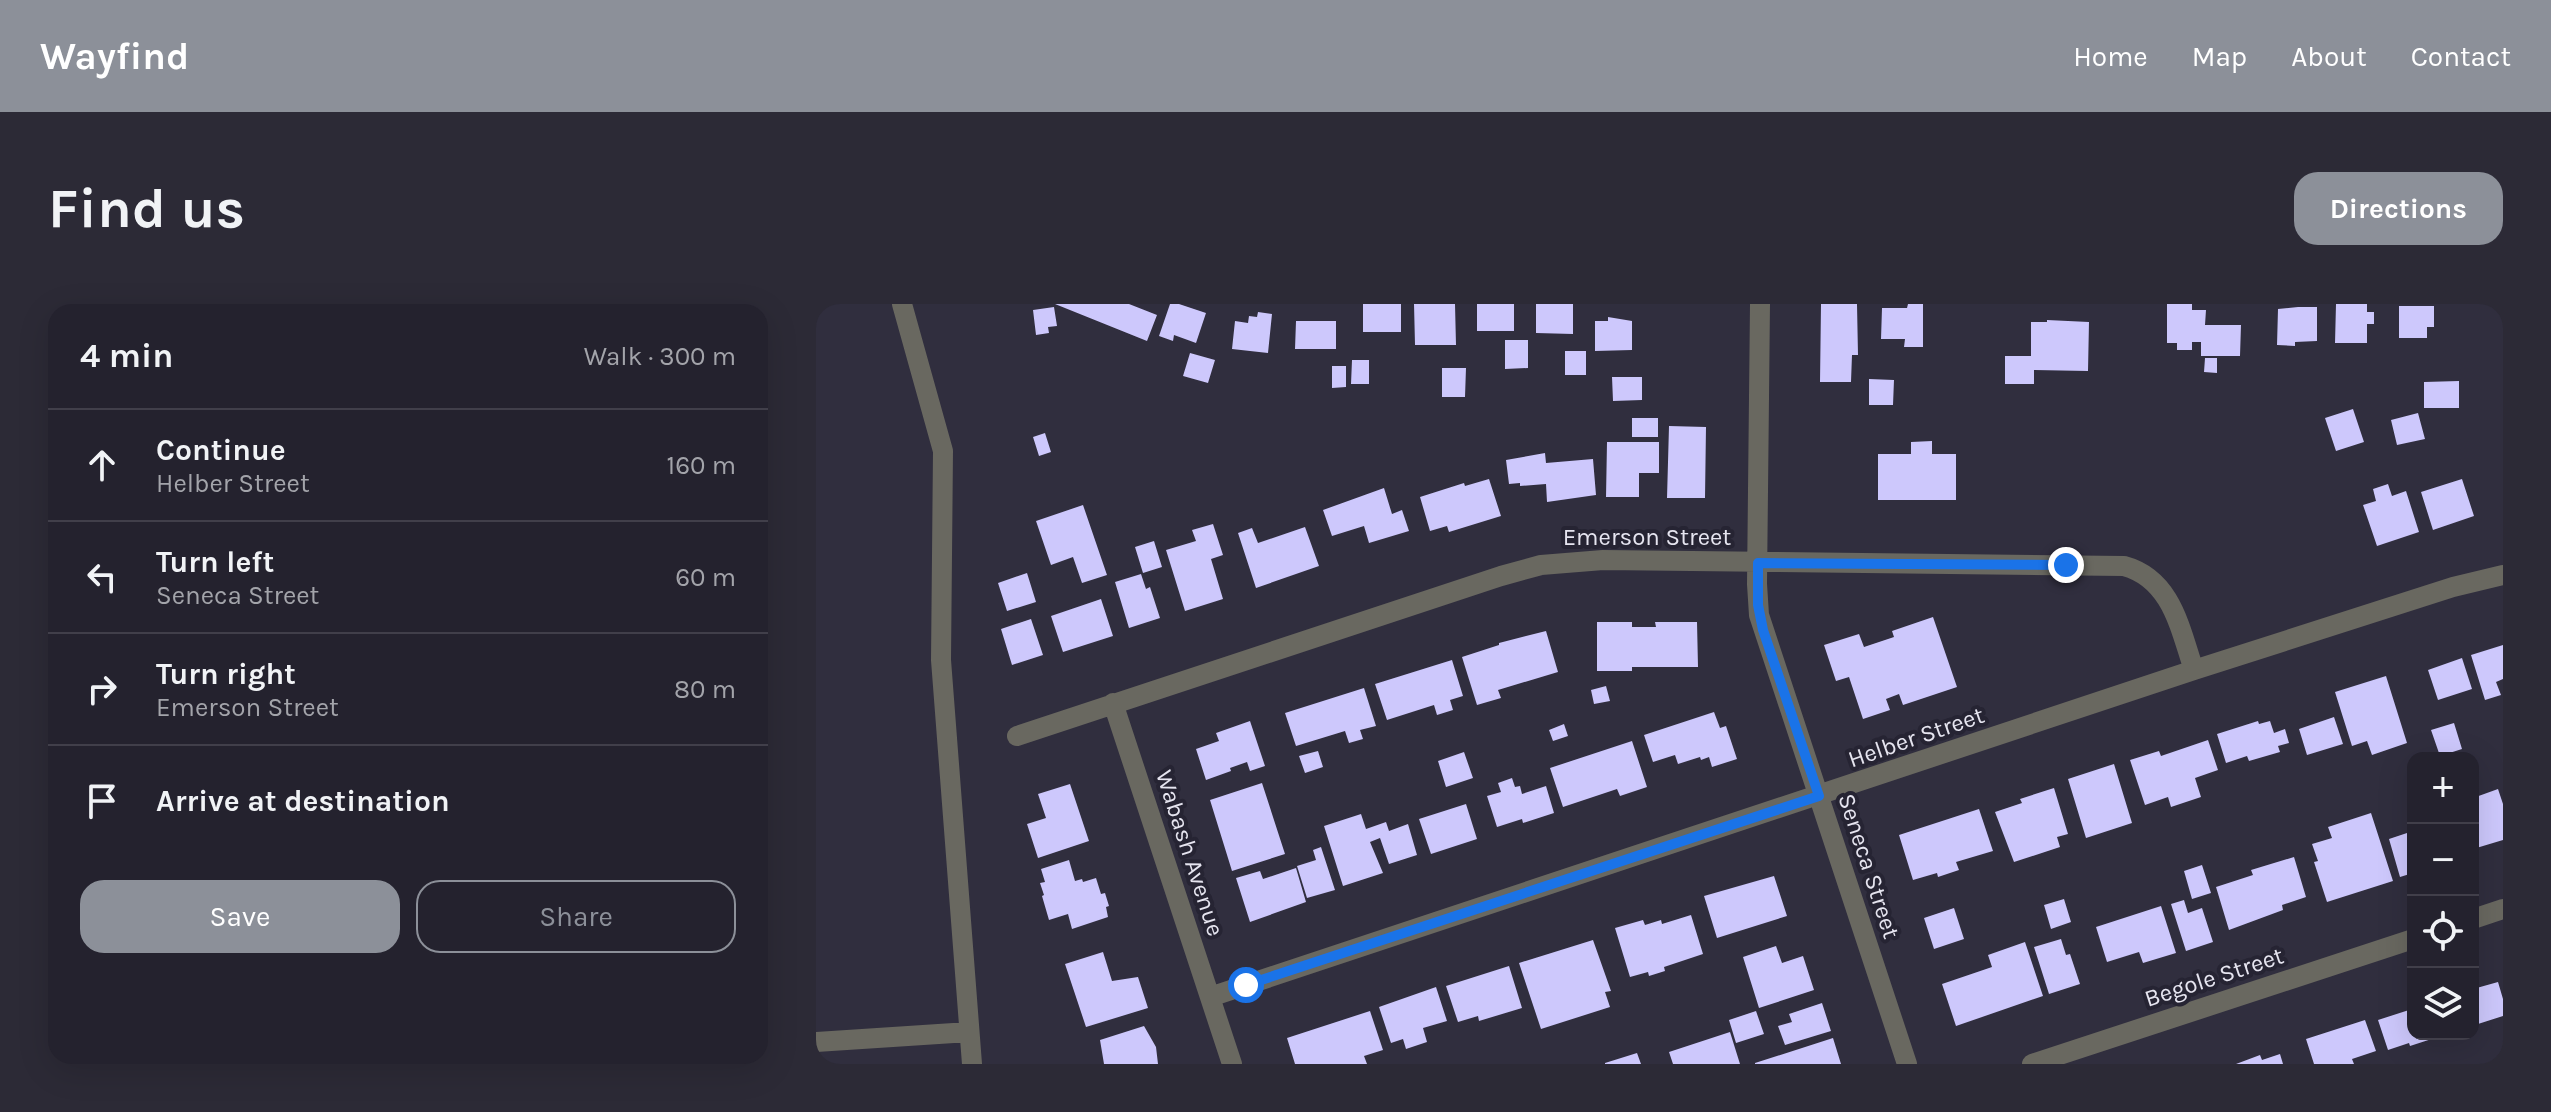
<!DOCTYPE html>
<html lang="en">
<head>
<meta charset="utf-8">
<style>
	body { margin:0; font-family:Karla,sans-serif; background:#2c2a36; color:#f1f3f6 }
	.controls { position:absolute; right:24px; bottom:24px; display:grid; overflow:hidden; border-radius:16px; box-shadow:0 8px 32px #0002 }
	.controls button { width:72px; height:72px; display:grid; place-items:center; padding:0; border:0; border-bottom:2px solid #413f4a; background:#24222e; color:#f1f3f6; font:40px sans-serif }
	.stop { position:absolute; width:24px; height:24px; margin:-18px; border:6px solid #1a73e8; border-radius:50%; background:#fff }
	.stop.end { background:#1a73e8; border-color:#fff; box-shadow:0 2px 8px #0008 }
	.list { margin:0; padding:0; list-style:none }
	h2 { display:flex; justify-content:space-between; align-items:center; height:104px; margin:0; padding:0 32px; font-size:34px }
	h2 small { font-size:26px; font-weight:400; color:#a3a4aa }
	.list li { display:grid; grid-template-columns:52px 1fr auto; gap:24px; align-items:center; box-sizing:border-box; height:112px; padding:0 32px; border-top:2px solid #413f4a }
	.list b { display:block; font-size:30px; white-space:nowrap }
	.list p { margin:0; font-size:26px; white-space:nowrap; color:#a3a4aa }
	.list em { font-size:26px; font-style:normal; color:#a3a4aa }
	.actions { display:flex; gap:16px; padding:24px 32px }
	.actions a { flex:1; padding:18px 0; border:2px solid #8c9099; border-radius:24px; text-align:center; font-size:28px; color:#8c9099 }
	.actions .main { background:#8c9099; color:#fff }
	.icon { flex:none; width:44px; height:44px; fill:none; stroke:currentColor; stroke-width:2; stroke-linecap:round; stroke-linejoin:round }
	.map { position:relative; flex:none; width:1687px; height:760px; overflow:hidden; border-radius:24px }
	header { display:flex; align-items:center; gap:48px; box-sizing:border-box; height:112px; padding:0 40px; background:#8c9099; color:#fff }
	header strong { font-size:38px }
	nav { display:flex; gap:44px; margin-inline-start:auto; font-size:28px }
	.intro { display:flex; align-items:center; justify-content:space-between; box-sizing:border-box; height:192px; padding:0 48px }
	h1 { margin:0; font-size:56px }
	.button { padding:20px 36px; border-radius:24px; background:#8c9099; color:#fff; font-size:28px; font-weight:700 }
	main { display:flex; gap:48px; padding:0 48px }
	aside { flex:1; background:#24222e; border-radius:24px; box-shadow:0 8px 32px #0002 }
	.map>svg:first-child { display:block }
</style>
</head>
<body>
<header>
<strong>Wayfind</strong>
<nav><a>Home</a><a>Map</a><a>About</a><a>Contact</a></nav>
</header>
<div class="intro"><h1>Find us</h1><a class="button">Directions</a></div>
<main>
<aside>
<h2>4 min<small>Walk · 300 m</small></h2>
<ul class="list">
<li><svg class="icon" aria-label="ahead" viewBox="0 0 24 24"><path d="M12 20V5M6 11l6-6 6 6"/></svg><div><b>Continue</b><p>Helber Street</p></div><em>160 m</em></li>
<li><svg class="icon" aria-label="left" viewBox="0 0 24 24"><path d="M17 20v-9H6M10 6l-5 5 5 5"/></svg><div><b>Turn left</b><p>Seneca Street</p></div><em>60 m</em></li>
<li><svg class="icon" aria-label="right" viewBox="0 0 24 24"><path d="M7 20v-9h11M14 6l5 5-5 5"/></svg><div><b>Turn right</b><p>Emerson Street</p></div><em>80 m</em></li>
<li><svg class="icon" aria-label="arrive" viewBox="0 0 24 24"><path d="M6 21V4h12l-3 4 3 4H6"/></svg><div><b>Arrive at destination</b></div></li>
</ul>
<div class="actions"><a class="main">Save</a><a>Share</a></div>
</aside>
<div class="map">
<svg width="1687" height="760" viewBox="0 0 1687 760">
	<rect width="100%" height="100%" fill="#302e3e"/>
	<path fill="#cdc8fc" d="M239 0H313L341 11 331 37Z
		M354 0H363L390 9 380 39 358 31 357 37 343 32Z
		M547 0H585V28H547Z
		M598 0H639L640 41H599Z
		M661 0H698V27H661Z
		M720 0H757V30L720 29Z
		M1005 0H1041L1042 51H1036L1035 78H1004Z
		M1092 0H1107V43H1088L1089 35H1065L1066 4H1091Z
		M1351 0H1376V6H1390L1389 21H1425L1424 52H1385V38H1376V46H1361V39H1351Z
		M1520 0H1551V8H1558V20H1551V39H1519Z
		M1583 2H1618V23H1611V34H1583Z
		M238 3 241 22 232 23 233 29 220 31 217 6Z
		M1482 3H1501V37L1479 38V42L1461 41 1462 5Z
		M442 8 456 10 452 49 416 45 419 17 432 19 433 12 441 13Z
		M792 13 816 17V46L779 47V17H792Z
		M1231 16 1273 18 1272 67 1218 66V80H1189V52H1215V18H1231Z
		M480 17H520V45H479Z
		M689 36H712V64L689 65Z
		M749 47H770V71H749Z
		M374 49 399 56 392 79 367 72Z
		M1389 54H1401V69L1388 68Z
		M536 56H553V80H535Z
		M516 62H530V83L516 84Z
		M626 64H650L649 93H626Z
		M796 73H826V96L797 97Z
		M1053 75 1078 76 1077 101H1053Z
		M1643 77V104H1608V78Z
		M1537 105 1548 138 1520 147 1509 114Z
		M1602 109 1609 135 1581 141 1575 116Z
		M816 114H842V133H816Z
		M853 122 890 123 889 194H851Z
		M229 129 235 148 223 152 217 133Z
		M1116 137V150H1140V196H1062V150H1095V138Z
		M791 138H843V169H823V193H790Z
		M729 149 730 159 777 155 780 191 731 198 730 180 704 182V179L693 180 690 156Z
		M673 175 685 212 633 228 631 222 614 227 604 193 648 179 649 182Z
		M1646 175 1658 212 1617 226 1605 188Z
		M1572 180 1576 192 1590 187 1603 228 1561 242 1547 201 1560 197 1557 185Z
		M568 184 576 210 586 206 593 227 553 239 548 222 516 232 507 206Z
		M267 201 291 271 266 279 257 253 235 261 220 217Z
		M397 220 407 251 395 255 407 295 369 307 350 246 380 237 376 226Z
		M489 223 503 262 440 284 422 229 436 224 442 239Z
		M338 237 346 263 327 269 319 243Z
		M211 269 220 298 191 307 182 279Z
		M325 270 330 285 334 283 344 314 313 324 299 278Z
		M285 295 297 332 247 348 235 312Z
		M1117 313 1141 383 1087 401 1083 390 1070 395 1074 406 1047 415 1033 373 1020 377 1008 341 1043 330 1048 343 1078 333 1076 327Z
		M215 315 227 351 196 361 185 325Z
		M781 318H816V323H840L839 318H881L882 363H816V367H781Z
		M730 327 742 368 682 386 685 394 661 401 646 353 683 341V339Z
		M1687 341V375L1680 378 1685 391 1669 396 1655 351Z
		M1646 354 1656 385 1622 396 1612 366Z
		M636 356 647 392 634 396 637 406 621 411 618 401 571 416 559 380Z
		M1570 372 1591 439 1556 451 1551 437 1536 442 1519 388Z
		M790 382 794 397 778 400 775 386Z
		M548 384 560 422 544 426 547 435 533 439 529 427 480 442 469 409Z
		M898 408 904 424 910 422 921 455 896 463 893 453 885 456 884 453 862 460 859 451 837 458 828 431Z
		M1518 413 1527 440 1491 451 1483 425Z
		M434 417 449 462 434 467 431 458 414 464 415 467 390 476 380 445 403 437 400 429Z
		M1442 417 1443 420 1454 417 1458 429 1469 425 1473 439 1462 442 1464 448 1433 457 1431 452 1410 459 1401 430Z
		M1638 419 1646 445 1624 452 1615 426Z
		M748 420 752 432 737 437 733 426Z
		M1392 436 1402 466 1379 474 1385 493 1355 503 1352 493 1329 501 1314 456 1343 447 1345 452Z
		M816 437 831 483 804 492 801 485 747 503 734 464Z
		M502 447 507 463 489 469 483 452Z
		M648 448 657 474 630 483 622 457Z
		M1298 460 1316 519 1270 534 1252 475Z
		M696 474 699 483 704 482 706 490 730 482 738 509 707 519 706 515 681 523 671 492 685 488 682 479Z
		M446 479 469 550 416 567 394 496Z
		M254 480 273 537 222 554 211 520 230 514 222 490Z
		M1238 484 1252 530 1241 533 1244 543 1198 558 1179 508 1206 499 1204 495Z
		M1682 485 1687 500V536L1657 545V494Z
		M650 500 661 535 615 550 603 515Z
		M1163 505 1177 547 1140 558 1143 566 1122 573 1121 569 1097 576 1083 531Z
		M1555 509 1577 577 1511 598 1498 558 1502 557 1496 540 1516 534 1512 523Z
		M545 510 550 525 570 518 573 527 592 520 601 551 573 560 564 534 554 538 567 569 527 582 508 522Z
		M1597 527V569L1584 573 1573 535Z
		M505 543 519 586 491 594 481 562 500 556 497 546Z
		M1478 553 1490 593 1466 601 1467 606 1413 626 1400 583 1437 571 1435 566Z
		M253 556 259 577 266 575 267 578 280 574 285 590 289 589 293 602 290 603 292 613 256 625 252 610 233 616 226 592 228 591 224 579 229 578 225 565Z
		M1386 561 1395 589 1376 595 1368 567Z
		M480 564 490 598 434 618 420 574 444 567 447 575Z
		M958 572 971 612 901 634 888 592Z
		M1248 595 1255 618 1235 625 1228 601Z
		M1368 596 1372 609 1386 604 1397 638 1370 647 1355 600Z
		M1345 602 1360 649 1327 659 1323 648 1291 658 1280 623Z
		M1138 604 1148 635 1118 645 1108 614Z
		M875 611 887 650 848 663 849 667 833 672 832 668 814 673 799 624 827 616 829 621 845 616 846 620Z
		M1245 635 1250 651 1254 650 1264 680 1233 690 1218 643Z
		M777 636 795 687 789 688 794 703 725 725 703 659Z
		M1209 638 1227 692 1140 722 1126 680 1176 663 1172 651Z
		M960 642 966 659 987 652 998 686 943 704 927 653Z
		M287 648 296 677 322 673 332 704 270 723 249 660Z
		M693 662 706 704 663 717 662 712 642 718 630 682Z
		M1682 678 1687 695V712L1662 720 1661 717 1657 719V685Z
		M620 683 631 717 607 724 611 738 590 745 587 735 575 739 563 703Z
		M1006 699 1015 727 969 741 962 722 976 718 973 710Z
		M1593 706H1597V730L1628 731 1594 742 1593 739 1572 746 1562 716Z
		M554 707 567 746 548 752 551 760H479L471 734Z
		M940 707 948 730 920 739 913 716Z
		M1549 716 1560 747 1536 755 1538 760H1498L1490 735Z
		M328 722 340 743 342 760H288L284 736Z
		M914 728 924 760H857L853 748Z
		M1017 734 1025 760H939V759Z
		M821 749 825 760H789V759Z
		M1464 750 1467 760H1420L1444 751 1446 756Z"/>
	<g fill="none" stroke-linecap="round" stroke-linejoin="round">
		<path stroke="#696860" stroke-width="20" d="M86 0 127 147 125 356 156 760
			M944 0 941 280 943 311 1091 760
			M297 399 416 760
			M201 432 685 272 725 261 787 256 1308 262C1356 275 1364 325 1378 366
			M1657 615 1687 605
			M394 693 1378 366 1637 283 1687 271
			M0 738 153 728
			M1216 760 1597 635"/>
	</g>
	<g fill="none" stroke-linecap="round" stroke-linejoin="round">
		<path stroke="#1a73e8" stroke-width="10" d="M430 681 1003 492 947 326 942 301V259L1250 261"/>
	</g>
	<g text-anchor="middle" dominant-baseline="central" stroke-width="8" stroke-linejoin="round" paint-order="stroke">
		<g font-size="24" fill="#e6e5f0" stroke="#262433">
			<text x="831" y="233">Emerson Street</text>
			<text transform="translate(1100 433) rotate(-19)">Helber Street</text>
			<text transform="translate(374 549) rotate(72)">Wabash Avenue</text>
			<text transform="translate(1053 562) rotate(72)">Seneca Street</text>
			<text transform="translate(1398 673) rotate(-18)">Begole Street</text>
		</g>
	</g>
</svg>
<div class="controls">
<button>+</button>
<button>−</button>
<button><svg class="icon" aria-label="locate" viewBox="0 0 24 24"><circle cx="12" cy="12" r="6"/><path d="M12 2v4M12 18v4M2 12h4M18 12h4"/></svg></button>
<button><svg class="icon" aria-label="layers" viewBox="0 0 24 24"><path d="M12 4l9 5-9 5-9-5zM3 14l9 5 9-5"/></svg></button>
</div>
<div class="stop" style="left:430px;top:681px"></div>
<div class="stop end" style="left:1250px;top:261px"></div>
</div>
</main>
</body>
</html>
